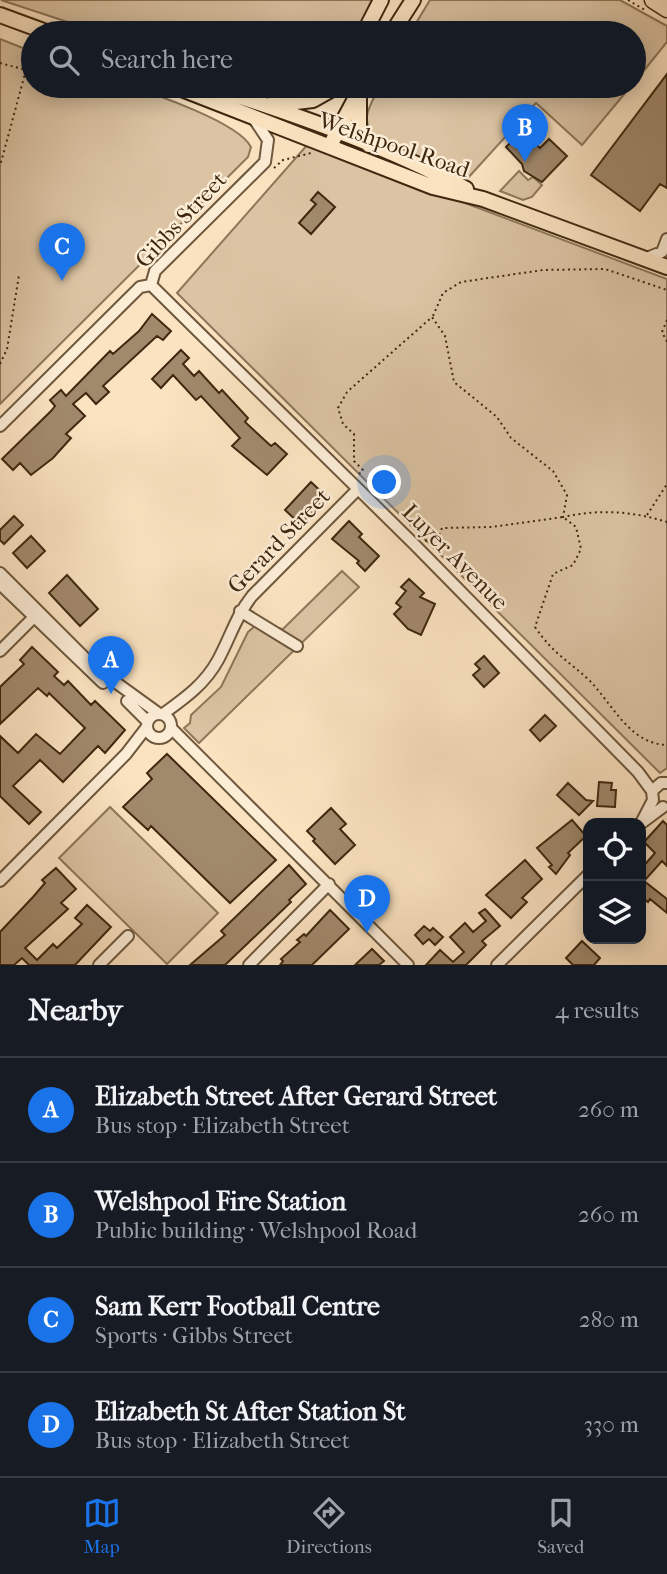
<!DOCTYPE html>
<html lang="en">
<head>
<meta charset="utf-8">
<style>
	body { margin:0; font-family:"IM FELL French Canon",serif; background:#20242c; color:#f1f3f6 }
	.controls { position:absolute; right:21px; bottom:21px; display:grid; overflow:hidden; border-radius:14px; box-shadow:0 4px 18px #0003 }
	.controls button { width:63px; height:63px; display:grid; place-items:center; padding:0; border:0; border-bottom:2px solid #363941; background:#171b24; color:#f1f3f6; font:35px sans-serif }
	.you { position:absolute; left:385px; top:483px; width:24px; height:24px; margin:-18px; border:5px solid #fff; border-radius:50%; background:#1a73e8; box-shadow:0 0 0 10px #1a73e833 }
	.badge { display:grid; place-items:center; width:46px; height:46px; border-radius:50%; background:#1a73e8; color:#fff; font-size:23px; font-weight:700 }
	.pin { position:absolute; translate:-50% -58px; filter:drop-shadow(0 2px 4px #0008) }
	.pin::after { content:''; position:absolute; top:37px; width:24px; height:21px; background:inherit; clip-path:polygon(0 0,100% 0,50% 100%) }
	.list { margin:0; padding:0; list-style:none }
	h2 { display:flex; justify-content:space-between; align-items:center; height:91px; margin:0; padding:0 28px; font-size:30px }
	h2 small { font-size:23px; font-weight:400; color:#9ea1a6 }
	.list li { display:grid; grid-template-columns:46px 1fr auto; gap:21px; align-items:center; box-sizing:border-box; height:105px; padding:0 28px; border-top:2px solid #363941 }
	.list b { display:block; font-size:26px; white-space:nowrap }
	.list p { margin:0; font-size:23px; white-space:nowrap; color:#9ea1a6 }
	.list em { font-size:23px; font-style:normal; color:#9ea1a6 }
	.icon { flex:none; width:38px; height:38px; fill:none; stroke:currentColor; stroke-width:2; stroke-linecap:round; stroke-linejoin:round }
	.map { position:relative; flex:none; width:667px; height:965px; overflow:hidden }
	.search { position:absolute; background:#171b24; box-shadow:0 4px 18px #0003; left:21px; right:21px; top:21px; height:77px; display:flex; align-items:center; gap:18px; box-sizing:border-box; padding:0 24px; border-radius:38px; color:#9ea1a6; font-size:26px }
	.sheet { height:511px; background:#171b24 }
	nav { display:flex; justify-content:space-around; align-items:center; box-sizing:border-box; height:98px; border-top:2px solid #363941; background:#171b24; font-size:19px; color:#9ea1a6 }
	nav a { display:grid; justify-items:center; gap:4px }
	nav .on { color:#1a73e8 }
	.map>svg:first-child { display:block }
</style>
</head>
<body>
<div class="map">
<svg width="667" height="965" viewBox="0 0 667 965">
	<rect width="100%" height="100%" fill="#fbe3c1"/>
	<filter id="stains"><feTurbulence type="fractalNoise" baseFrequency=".00286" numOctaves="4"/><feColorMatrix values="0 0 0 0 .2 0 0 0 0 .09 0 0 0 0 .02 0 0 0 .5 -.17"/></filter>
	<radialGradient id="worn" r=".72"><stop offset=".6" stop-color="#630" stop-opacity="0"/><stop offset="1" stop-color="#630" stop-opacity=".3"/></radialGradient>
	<path fill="#dbc3a3" stroke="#8d7659" stroke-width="2" d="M1 0H372L358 33H101Z
		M430 0H620L667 26V42L634 83V33H410Z
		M0 39 33 52V86C60 86 101 80 126 86 154 93 239 123 251 147L248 157 0 404Z
		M380 86H631L582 145 536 103 467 179 379 142C358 121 368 109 380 86Z
		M308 144 667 279V768L660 773 177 293Z
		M519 171 528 180 533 177 542 185 532 197 523 200 500 191Z
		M342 571 359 587 199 743 184 728 190 723 191 715 221 687 248 632 255 626 283 629Z
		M110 807 218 913 167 964 59 858Z"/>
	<path fill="#a1896c" stroke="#3f280f" stroke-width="2" d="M667 74V188L660 184 640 211 591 175Z
		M522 131 540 148 549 139 567 156 542 182 524 171 522 164 506 147Z
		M318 192 335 207 311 234 299 223 316 204 311 200Z
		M152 314 171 331 163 340 157 336 103 386 109 392 96 404 86 393 73 404 85 416 66 434 71 438 53 458 31 475 20 463 13 470 2 459 51 411 55 406 50 400 61 390 66 396 110 351 113 354 139 331Z
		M181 350 189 358 183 364 194 376 199 371 219 393 222 390 248 418 245 422 271 446 275 443 287 454 267 475 232 446 240 438 201 396 196 400 173 375 161 388 152 379Z
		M311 482 326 496 301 525 285 510Z
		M14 516 23 525 4 544 0 540V530Z
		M349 521 362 534 359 537 379 556 365 571 357 563 359 561 332 539Z
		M31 536 45 551 27 568 13 553Z
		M67 575 98 609 80 626 49 593Z
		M409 579 424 593 420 597 435 604 421 635 408 629 394 614 401 607 396 603 406 591 401 587Z
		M32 647 58 672 54 676 64 685 68 681 91 705 95 701 125 730 105 753 98 746 63 782 40 760 13 786 41 812 29 824 0 796V736L18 753 36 734 60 754 85 728 49 693 47 696 38 688 0 724V687L24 664 20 660Z
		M484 656 499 673 484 687 473 675 480 669 475 664Z
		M545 715 556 726 540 741 530 730Z
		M167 754 276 860 230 903 151 826 148 830 123 807 152 779 147 773Z
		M599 782 612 783 611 790H616L615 807 597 806Z
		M568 783 586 800 593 801 579 815 557 795Z
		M331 808 346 824 340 829 355 845 335 864 313 841 315 839 307 831Z
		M572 820 586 836 568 853 570 855 556 874 549 867 552 865 537 848Z
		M663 821 667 825V866L662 861 644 881 667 899V913L650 899 648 902 641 897V869L655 853 644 842Z
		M525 860 542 879 522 898 527 902 511 918 486 895Z
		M289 865 306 884 289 900 291 902 225 965H190L225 935 221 931Z
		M56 868 76 889 61 903 68 909 25 948 37 960 53 944 57 948 82 924 75 918 87 905 111 927 75 965H29L22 958 14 965H0V932L33 897 45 883 42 880Z
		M485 909 500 926 482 941 486 945 466 965H426L440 950 453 962 464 952 450 937 465 923 473 932 486 921 479 913Z
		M330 910 349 929 312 965H280L283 961 281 959 300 942 297 940 304 934 306 936Z
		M424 926 430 931 433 928 443 937 435 945 429 939 423 944 415 935Z
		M582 941 600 958 594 965H573L566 958Z
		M372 949 384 961 379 965H355Z"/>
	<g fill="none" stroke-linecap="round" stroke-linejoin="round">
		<defs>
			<path id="minor" d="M644 259 662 252 667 239
				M151 285 414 544 638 772 652 791
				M151 285 155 271 265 162 268 140 254 119
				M0 426 140 287 151 285
				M0 573 93 666 158 713
				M0 584 103 683
				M240 611 297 646
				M0 651 37 614
				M127 701 147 721
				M147 726a12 12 0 1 1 24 0a12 12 0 1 1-24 0Z
				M163 714C185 698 205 684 218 660 230 638 236 616 252 596L358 489
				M171 728 408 965
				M643 822 663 807
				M641 823 653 800 652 791 661 783H667
				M0 881 126 754 146 728
				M99 965 128 936
				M249 965 329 884
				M497 965 588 875"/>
			<path id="major" d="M0 15 49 33
				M364 33 381 0
				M392 33 413 0
				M174 86 433 187 483 199 667 267
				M208 86C293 114 388 146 466 189
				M359 97V134L369 145
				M270 105 313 100 329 91
				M333 140 362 86"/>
			<path id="highway" d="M653 0 667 9"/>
		</defs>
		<use href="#minor" stroke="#6e573c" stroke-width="14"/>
		<use href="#major" stroke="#3f280f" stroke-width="18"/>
		<use href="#highway" stroke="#3f280f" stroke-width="19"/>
		<path stroke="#3f280f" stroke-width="2" stroke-dasharray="2 3.5" stroke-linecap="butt" d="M628 0 645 10
			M0 63 26 70 0 166
			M274 168 283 160 311 153
			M433 316 443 293 461 282 543 270 605 269 667 290
			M667 320 662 332 667 342
			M0 364 7 349 19 275
			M359 474 363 470 354 461V434L343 424 338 408 347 392 432 317 445 336 454 382 497 417 511 438 553 471 567 495 563 517C599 509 632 511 667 522
			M647 515 667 484
			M425 541 438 538 442 528 492 527 563 517 576 527 581 549 573 565 553 574 535 627C554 655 568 660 590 681 613 705 630 744 667 745"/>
		<use href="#minor" stroke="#fcedd7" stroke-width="10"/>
		<use href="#major" stroke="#fbe3c1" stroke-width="14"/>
		<use href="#highway" stroke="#fbe3c1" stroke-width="16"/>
	</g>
	<g text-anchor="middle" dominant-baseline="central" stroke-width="5" stroke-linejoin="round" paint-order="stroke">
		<g font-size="23" fill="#3f280f" stroke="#fcedd7">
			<text transform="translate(394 145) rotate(19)">Welshpool Road</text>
			<text transform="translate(181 220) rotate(-47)">Gibbs Street</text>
			<text transform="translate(279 541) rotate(-46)">Gerard Street</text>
			<text transform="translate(455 557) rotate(45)">Luyer Avenue</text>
		</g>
	</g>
	<rect width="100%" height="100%" filter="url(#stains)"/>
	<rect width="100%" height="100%" fill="url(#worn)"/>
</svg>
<div class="controls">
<button><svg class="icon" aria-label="locate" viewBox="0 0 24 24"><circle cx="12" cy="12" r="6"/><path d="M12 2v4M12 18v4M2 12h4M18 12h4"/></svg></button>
<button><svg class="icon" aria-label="layers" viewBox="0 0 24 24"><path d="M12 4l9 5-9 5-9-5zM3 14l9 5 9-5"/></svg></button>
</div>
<div class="you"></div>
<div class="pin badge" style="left:111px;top:694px">A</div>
<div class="pin badge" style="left:525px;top:162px">B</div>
<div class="pin badge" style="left:62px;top:281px">C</div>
<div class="pin badge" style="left:367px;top:933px">D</div>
<div class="search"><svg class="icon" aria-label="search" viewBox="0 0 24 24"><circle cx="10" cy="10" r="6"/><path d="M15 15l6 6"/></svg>Search here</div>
</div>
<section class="sheet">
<h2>Nearby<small>4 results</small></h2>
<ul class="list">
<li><span class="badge">A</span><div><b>Elizabeth Street After Gerard Street</b><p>Bus stop · Elizabeth Street</p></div><em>260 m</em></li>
<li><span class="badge">B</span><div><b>Welshpool Fire Station</b><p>Public building · Welshpool Road</p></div><em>260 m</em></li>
<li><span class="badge">C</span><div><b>Sam Kerr Football Centre</b><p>Sports · Gibbs Street</p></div><em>280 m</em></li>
<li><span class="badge">D</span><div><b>Elizabeth St After Station St</b><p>Bus stop · Elizabeth Street</p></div><em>330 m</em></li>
</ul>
</section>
<nav>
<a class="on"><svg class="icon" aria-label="map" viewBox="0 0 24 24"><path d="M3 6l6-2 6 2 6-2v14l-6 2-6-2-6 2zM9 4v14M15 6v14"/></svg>Map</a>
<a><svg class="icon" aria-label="directions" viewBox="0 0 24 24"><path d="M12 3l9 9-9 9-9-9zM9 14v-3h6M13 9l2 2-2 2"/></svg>Directions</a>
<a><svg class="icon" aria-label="saved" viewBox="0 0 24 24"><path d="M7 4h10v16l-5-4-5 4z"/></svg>Saved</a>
</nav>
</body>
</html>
